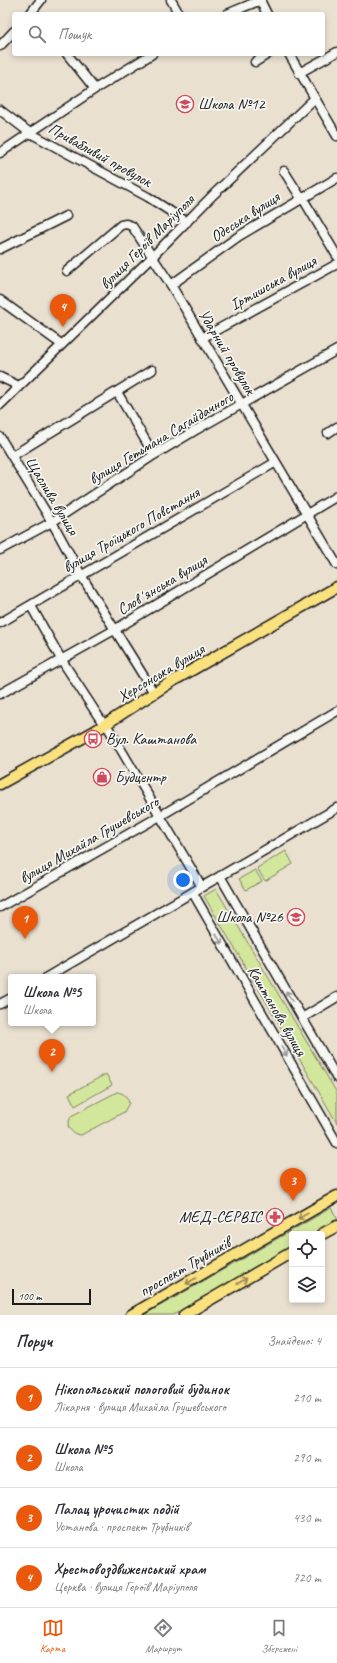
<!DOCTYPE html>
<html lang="uk">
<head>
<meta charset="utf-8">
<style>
	body { margin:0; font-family:Caveat,sans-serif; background:#f7f7f7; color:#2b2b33 }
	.controls { position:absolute; right:12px; bottom:12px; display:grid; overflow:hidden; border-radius:4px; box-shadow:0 2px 6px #0003 }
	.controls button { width:36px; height:36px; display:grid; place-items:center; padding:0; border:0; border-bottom:1px solid #e1e1e2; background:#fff; color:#2b2b33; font:20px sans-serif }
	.scale { position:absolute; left:12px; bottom:10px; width:79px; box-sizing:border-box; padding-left:4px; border:2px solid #1c1c1c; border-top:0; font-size:11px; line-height:14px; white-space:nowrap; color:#1c1c1c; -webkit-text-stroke:3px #f6f6f2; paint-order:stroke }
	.you { position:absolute; left:183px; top:880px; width:14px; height:14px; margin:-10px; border:3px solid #fff; border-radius:50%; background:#1a73e8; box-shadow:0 0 0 6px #1a73e833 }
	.badge { display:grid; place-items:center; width:26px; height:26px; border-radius:50%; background:#ea580c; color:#fff; font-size:13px; font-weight:700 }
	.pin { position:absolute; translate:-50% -33px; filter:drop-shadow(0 1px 2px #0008) }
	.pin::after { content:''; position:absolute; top:21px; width:14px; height:12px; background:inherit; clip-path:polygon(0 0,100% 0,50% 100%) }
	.popup { position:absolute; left:8px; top:974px; width:88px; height:52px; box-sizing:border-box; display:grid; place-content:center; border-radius:4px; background:#fff; filter:drop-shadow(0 1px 3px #0005); font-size:13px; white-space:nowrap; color:#7c7c81 }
	.popup b { font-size:15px; color:#2b2b33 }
	.popup::after { content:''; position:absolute; left:50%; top:100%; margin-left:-8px; border:8px solid transparent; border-top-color:#fff }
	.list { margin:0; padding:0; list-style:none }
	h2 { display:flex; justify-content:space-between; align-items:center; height:52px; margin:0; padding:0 16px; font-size:17px }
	h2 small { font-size:13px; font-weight:400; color:#7c7c81 }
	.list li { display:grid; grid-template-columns:26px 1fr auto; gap:12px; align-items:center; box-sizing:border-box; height:60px; padding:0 16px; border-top:1px solid #e1e1e2 }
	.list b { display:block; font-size:15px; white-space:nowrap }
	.list p { margin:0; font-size:13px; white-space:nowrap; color:#7c7c81 }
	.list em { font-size:13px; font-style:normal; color:#7c7c81 }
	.icon { flex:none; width:22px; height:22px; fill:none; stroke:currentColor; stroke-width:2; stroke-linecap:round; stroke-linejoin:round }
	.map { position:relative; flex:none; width:337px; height:1315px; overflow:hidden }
	.search { position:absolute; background:#fff; box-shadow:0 2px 6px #0003; left:12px; right:12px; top:12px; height:44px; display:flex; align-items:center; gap:10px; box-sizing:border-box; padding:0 14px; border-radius:4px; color:#7c7c81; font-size:15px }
	.sheet { height:292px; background:#fff }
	nav { display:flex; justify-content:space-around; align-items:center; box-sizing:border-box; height:56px; border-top:1px solid #e1e1e2; background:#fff; font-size:11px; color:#7c7c81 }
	nav a { display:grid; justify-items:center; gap:2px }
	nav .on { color:#ea580c }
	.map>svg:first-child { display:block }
</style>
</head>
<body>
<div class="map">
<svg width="337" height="1315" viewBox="0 0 337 1315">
	<rect width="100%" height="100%" fill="#eae0d0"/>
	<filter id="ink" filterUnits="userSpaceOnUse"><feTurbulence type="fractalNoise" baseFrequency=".025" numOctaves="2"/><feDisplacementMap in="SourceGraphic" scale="8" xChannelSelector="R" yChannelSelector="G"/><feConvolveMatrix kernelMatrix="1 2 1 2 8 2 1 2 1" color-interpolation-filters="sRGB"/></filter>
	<g filter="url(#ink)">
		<path fill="#d2e79c" stroke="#77825c" d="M286 851 293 864 265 881 257 868Z
			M255 870 262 881 246 890 239 879Z
			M216 889 337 1093V1123L204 896Z
			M106 1074 112 1085 75 1106 69 1094Z
			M117 1092C124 1093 127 1096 129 1103L124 1112 81 1135C73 1134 71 1132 68 1125L71 1116Z
			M331 1208 337 1218V1221L315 1234H292V1247L173 1315H144Z"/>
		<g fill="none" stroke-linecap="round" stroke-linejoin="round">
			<defs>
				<path id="minor" d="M171 0 179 14
					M260 0 267 14
					M30 14 41 0
					M227 14 261 0
					M0 46 14 31
					M67 54 95 89
					M289 54 337 136
					M255 62 268 54
					M299 73 337 52
					M0 110 30 133 148 197 187 222
					M0 153 95 89 152 54
					M284 171 301 198
					M302 197 337 256
					M0 249 66 216
					M67 271 121 225 126 224 132 226 171 285 337 565
					M171 285 239 236 337 178
					M0 300 61 344
					M202 338 337 264
					M0 377 19 386
					M117 392 154 455
					M0 405 152 257 214 194 314 99
					M328 433 337 427
					M0 437 52 522 81 575 154 693
					M12 456 152 370
					M0 550 52 522 154 455 194 431 337 350
					M31 606 61 659 104 725
					M0 623 276 462
					M0 694 116 629 337 496
					M106 724 202 887
					M220 876 337 1078
					M193 893 337 1143
					M0 907 160 816 337 711
					M47 977 337 808
					M0 1004 11 998
					M302 1018 337 997"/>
				<path id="major" d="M0 784 95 731 171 682 337 587
					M322 1234 337 1226
					M131 1315 337 1196
					M184 1315 292 1252"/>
			</defs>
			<use href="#minor" stroke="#1c1c1c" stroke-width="11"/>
			<use href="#major" stroke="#1c1c1c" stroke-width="13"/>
			<use href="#minor" stroke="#f6f6f2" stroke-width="8"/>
			<use href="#major" stroke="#fae180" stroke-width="10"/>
		</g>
		<defs><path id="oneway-shaft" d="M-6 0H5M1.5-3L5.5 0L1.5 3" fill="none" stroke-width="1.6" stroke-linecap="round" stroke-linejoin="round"/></defs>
		<g stroke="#949492">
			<use href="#oneway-shaft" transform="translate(219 939) rotate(60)"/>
			<use href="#oneway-shaft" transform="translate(289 996) rotate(-120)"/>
			<use href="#oneway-shaft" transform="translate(284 1051) rotate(60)"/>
		</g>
		<g stroke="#968853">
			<use href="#oneway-shaft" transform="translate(303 1216) rotate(150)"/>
			<use href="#oneway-shaft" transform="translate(191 1281) rotate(150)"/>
			<use href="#oneway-shaft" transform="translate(242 1281) rotate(-30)"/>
		</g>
	</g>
	<defs>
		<symbol id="school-ring" viewBox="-11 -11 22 22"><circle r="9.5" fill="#f6f6f2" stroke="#d1495b" stroke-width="1.5"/><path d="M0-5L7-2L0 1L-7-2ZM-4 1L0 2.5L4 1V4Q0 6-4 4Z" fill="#d1495b"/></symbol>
		<symbol id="bus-ring" viewBox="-11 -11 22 22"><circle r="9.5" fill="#f6f6f2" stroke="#d1495b" stroke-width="1.5"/><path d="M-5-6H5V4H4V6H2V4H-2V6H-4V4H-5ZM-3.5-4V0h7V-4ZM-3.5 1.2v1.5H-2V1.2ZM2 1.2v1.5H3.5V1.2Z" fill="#d1495b"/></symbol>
		<symbol id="shop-ring" viewBox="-11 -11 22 22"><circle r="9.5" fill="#f6f6f2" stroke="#d1495b" stroke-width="1.5"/><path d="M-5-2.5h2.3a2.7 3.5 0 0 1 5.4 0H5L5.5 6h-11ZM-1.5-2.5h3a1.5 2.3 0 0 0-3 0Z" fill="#d1495b"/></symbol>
		<symbol id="pharmacy-ring" viewBox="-11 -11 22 22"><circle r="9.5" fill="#f6f6f2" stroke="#d1495b" stroke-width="1.5"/><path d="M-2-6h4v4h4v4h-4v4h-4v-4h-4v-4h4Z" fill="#d1495b"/></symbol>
	</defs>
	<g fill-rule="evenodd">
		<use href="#school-ring" x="175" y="94" width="20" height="20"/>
		<use href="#bus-ring" x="83" y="729" width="20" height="20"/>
		<use href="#shop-ring" x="92" y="767" width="20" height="20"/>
		<use href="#school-ring" x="286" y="907" width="20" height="20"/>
		<use href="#pharmacy-ring" x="265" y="1207" width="20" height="20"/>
	</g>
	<g text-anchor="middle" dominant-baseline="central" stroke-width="3.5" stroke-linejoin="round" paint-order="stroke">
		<g font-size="16" fill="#1c1c1c" stroke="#f6f6f2" text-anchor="start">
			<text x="198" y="104">Школа №12</text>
			<text x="106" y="739">Вул. Каштанова</text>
			<text x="115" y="777">Будцентр</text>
			<text x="283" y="917" text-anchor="end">Школа №26</text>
			<text x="262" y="1217" text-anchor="end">МЕД-СЕРВІС</text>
		</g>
		<g font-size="16" fill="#1c1c1c" stroke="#f6f6f2">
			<text transform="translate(100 155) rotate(29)">Привабливий провулок</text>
			<text transform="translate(245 217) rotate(-33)">Одеська вулиця</text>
			<text transform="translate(147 242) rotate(-45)">вулиця Героїв Маріуполя</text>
			<text transform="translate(273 283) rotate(-29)">Іртишська вулиця</text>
			<text transform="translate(227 352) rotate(59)">Ударний провулок</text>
			<text transform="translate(161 438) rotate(-31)">вулиця Гетьмана Сагайдачного</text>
			<text transform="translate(52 496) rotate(59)">Щаслива вулиця</text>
			<text transform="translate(131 530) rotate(-30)">вулиця Троїцького Повстання</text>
			<text transform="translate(162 585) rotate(-31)">Словʼянська вулиця</text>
			<text transform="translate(161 673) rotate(-31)">Херсонська вулиця</text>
			<text transform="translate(89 840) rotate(-30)">вулиця Михайла Грушевського</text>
			<text transform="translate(277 1011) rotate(60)">Каштанова вулиця</text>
			<text transform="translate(185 1267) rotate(-30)">проспект Трубників</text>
		</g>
	</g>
</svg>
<div class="controls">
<button><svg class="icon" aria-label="locate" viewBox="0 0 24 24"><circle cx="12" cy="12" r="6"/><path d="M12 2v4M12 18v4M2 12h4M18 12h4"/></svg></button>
<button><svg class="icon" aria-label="layers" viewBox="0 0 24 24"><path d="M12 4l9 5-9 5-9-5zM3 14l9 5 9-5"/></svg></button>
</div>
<div class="scale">100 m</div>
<div class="you"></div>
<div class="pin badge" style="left:25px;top:939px">1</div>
<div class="pin badge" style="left:52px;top:1072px">2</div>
<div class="popup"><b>Школа №5</b>Школа</div>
<div class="pin badge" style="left:293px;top:1201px">3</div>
<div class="pin badge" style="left:63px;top:327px">4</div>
<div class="search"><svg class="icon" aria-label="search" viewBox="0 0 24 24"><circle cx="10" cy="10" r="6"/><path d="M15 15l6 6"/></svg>Пошук</div>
</div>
<section class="sheet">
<h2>Поруч<small>Знайдено: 4</small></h2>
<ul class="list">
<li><span class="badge">1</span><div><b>Нікопольський пологовий будинок</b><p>Лікарня · вулиця Михайла Грушевського</p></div><em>210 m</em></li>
<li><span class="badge">2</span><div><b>Школа №5</b><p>Школа</p></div><em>290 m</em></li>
<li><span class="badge">3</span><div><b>Палац урочистих подій</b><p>Установа · проспект Трубників</p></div><em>430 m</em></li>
<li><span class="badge">4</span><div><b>Хрестовоздвиженський храм</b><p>Церква · вулиця Героїв Маріуполя</p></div><em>720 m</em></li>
</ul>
</section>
<nav>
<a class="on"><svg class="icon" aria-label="map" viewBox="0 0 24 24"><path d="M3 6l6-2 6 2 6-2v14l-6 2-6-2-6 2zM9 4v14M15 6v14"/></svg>Карта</a>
<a><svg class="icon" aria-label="directions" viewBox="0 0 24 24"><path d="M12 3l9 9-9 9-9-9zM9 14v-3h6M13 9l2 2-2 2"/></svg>Маршрут</a>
<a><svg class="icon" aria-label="saved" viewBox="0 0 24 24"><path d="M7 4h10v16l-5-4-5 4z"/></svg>Збережені</a>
</nav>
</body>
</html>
